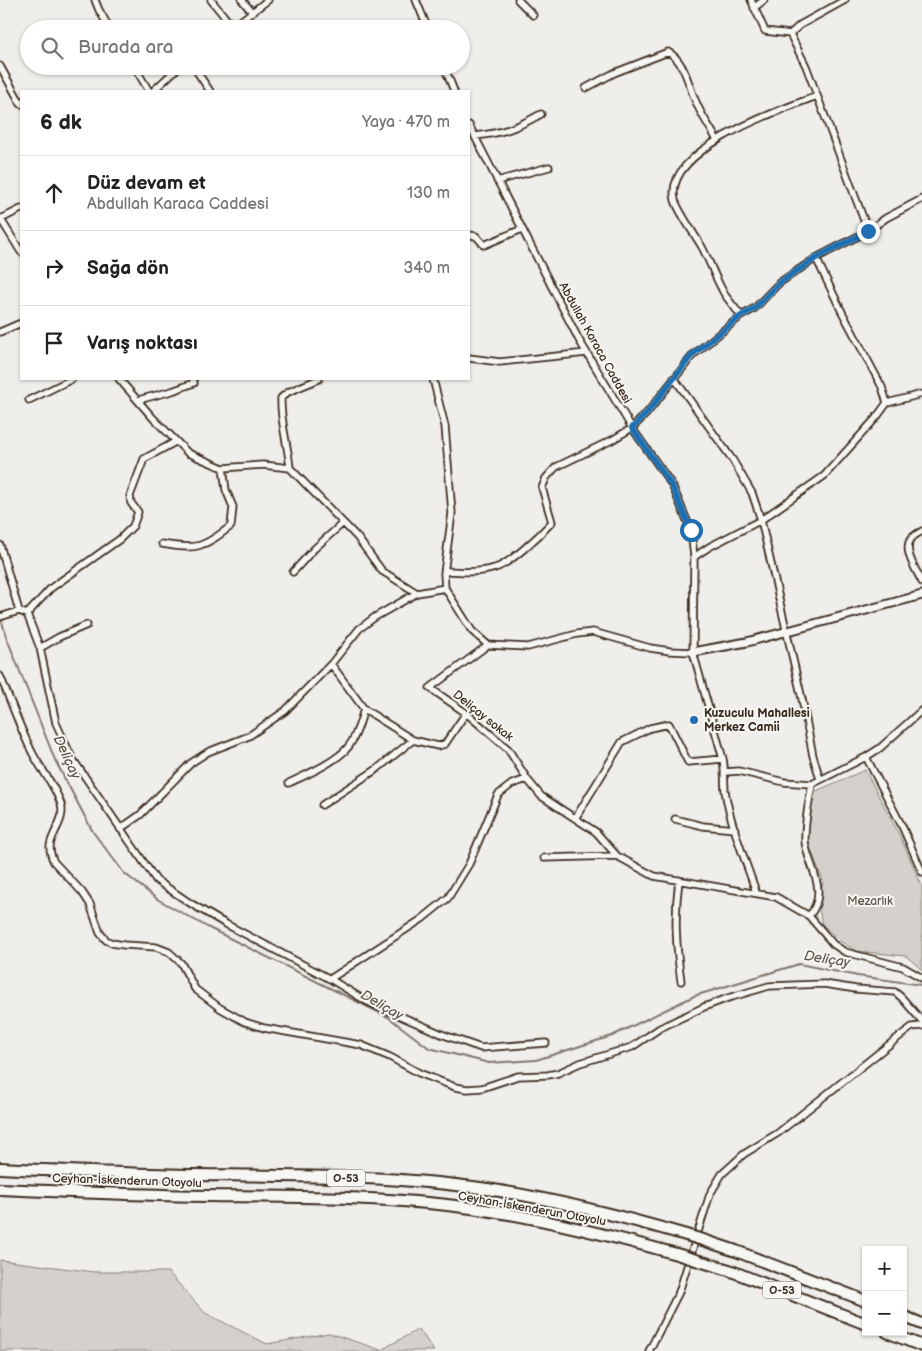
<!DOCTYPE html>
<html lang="tr">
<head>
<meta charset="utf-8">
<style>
	body { margin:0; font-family:"Balsamiq Sans",sans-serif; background:#f6f6f6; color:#222 }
	.controls { position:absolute; right:15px; bottom:15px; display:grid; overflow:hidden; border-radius:0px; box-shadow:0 1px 4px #0004 }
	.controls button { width:45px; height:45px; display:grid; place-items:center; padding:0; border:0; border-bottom:1px solid #e0e0e0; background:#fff; color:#222; font:25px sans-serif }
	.stop { position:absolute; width:15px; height:15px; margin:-11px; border:4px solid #1f6fb2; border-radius:50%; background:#fff }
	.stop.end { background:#1f6fb2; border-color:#fff; box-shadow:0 1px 5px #0008 }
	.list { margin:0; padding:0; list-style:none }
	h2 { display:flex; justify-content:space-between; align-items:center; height:65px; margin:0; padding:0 20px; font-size:21px }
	h2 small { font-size:16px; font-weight:400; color:#767676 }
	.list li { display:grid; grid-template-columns:32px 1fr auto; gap:15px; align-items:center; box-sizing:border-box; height:75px; padding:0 20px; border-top:1px solid #e0e0e0 }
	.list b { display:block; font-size:19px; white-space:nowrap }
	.list p { margin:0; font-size:16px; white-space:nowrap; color:#767676 }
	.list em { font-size:16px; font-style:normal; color:#767676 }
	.icon { flex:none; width:28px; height:28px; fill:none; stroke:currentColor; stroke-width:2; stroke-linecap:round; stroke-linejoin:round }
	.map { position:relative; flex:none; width:922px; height:1351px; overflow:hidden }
	.search { position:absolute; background:#fff; box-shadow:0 1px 4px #0004; left:20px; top:20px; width:450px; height:55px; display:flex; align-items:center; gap:12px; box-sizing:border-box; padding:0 18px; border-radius:28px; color:#767676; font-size:19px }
	.panel { position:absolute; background:#fff; box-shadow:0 1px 4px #0004; left:20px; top:90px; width:450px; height:290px; border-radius:0px }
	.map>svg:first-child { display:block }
</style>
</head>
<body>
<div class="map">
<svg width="922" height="1351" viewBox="0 0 922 1351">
	<rect width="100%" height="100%" fill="#efeeea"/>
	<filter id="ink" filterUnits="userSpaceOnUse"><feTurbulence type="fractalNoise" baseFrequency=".02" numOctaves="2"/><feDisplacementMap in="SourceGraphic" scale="10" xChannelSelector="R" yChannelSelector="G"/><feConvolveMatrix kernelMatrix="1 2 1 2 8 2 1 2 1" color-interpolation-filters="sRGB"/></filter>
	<g filter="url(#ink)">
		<path fill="#d4d1cc" stroke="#887e75" d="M865 770 900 836 922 886V970L906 956 856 951 840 941 822 924 818 905 823 881 808 842 810 801 816 791Z
			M0 1260 94 1272H168L205 1313 267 1344 329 1333 381 1350 419 1329 434 1351H0Z"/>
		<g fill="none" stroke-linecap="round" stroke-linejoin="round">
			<path stroke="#81766d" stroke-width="2" d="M1 618 6 636 55 760 93 832 124 873 157 899 209 928 388 1017 429 1048 489 1063 536 1060 612 1036 694 996 799 964 858 976 922 985"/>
			<defs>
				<path id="minor" d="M95 0 99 10 110 29
					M211 0 233 27
					M242 0 252 12
					M416 0 428 29
					M518 0 533 15
					M751 0 765 31 790 34 806 66 868 231
					M754 8 764 0
					M230 29 268 0
					M790 34 800 25 845 0
					M0 66 21 104
					M134 66 149 91
					M193 66 210 91
					M444 66 454 91
					M586 88 614 73 668 52C685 61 688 85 696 102 701 115 710 127 717 140
					M153 91 180 66
					M469 125 579 340 632 428 672 485 691 530 694 557 693 652 723 759C725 769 724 779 725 790 729 821 746 862 756 892
					M475 136C503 133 516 128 541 114
					M497 181 549 167
					M0 218 21 252
					M1 219 21 209
					M469 235 476 236 484 245 522 229
					M816 258 842 312 882 387 887 403
					M741 316C736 309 730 302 725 295 716 280 710 262 702 247 695 235 678 211 675 200 662 150 782 109 817 96
					M0 332 21 323
					M469 358 500 362 587 353
					M674 378 732 459 752 493 761 520 802 699 813 756 820 779
					M119 379 153 418 188 453 223 468 263 465 290 468 357 537 382 571 417 593 445 588
					M433 379 445 426 452 513 444 573 445 588 472 631 488 645 528 647 577 634 593 632 650 648 670 651 693 652
					M29 400 72 379
					M138 400 172 391 194 383 193 379
					M290 468C288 445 280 421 281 398L288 392 319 379
					M922 531C919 533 914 535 912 538 901 549 917 571 922 582
					M162 544C197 550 203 548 231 526L233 507 226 490 223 468
					M0 545 19 611
					M694 557 709 547 761 520 824 476 876 418 887 403 922 394
					M293 572 314 549 343 523
					M444 573 448 571C463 572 481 573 495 568 510 564 541 534 552 522L542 488 546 478 556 467 612 440 632 428 647 413 693 355 741 316 755 308 779 283 816 258 868 231 886 218 922 199
					M27 614 40 648 56 723 72 758 156 880 190 903 224 923 330 979 366 1001 444 1035 481 1048 546 1043
					M0 617 19 611 27 614 51 588 120 539 133 526 138 512 131 503 130 496 144 459 175 442
					M488 645 430 688 466 713 508 749 527 779 541 796 596 832 617 856 654 876 776 897 809 916 833 944 845 952 903 967 922 978
					M40 648 59 637 87 625
					M331 664 364 709 413 740 438 746 445 744 466 713
					M0 676C11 701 20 729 33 754 42 771 55 785 61 804 66 820 50 835 50 847 50 852 52 858 54 862L82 892 90 904 100 933 106 940 112 943 124 945 156 947 169 952 181 963 195 989 220 1008 245 1022 264 1028 361 1045 390 1057 419 1073 455 1087 467 1089 482 1088 518 1076 548 1075 558 1073 580 1063 632 1047 660 1028 704 1007 728 998 769 986 824 984 856 989 895 992 901 997 922 1021
					M866 757 902 826 922 872
					M725 772 739 771 784 782 812 784 866 757 880 748 922 710
					M289 783C306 775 338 761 349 746 357 735 360 722 364 709
					M322 805 377 769 413 740
					M576 817 622 742 650 728 669 724 688 762 723 759
					M675 819 703 826 735 829
					M120 829 140 815 191 763 208 752 249 736 285 711 331 664 359 629 375 617 417 593
					M544 858 617 856
					M679 880C674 917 676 945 681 981
					M809 916C830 891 808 866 805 842 804 823 809 802 812 784
					M330 979 422 919 448 898 469 864 498 795 512 784 527 779
					M649 1351 679 1292 710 1194 722 1174 744 1154 778 1133 900 1036 912 1027 922 1026"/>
				<path id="tertiary" d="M693 652 747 642 922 595"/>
				<path id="motorway" d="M0 1168C66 1171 131 1174 197 1175 293 1176 391 1175 487 1189 554 1199 621 1216 686 1235
					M0 1189C69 1192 139 1195 208 1196 300 1197 394 1196 485 1210 551 1220 616 1237 680 1255
					M703 1240 736 1251 866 1301
					M696 1260 729 1270 866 1324
					M903 1316 922 1324
					M887 1332 922 1346"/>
			</defs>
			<use href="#minor" stroke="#3b2a1e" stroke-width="9"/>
			<use href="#tertiary" stroke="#3b2a1e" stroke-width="11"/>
			<use href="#motorway" stroke="#3b2a1e" stroke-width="14"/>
			<use href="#minor" stroke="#f6f6f2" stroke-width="5.5"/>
			<use href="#tertiary" stroke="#f6f6f2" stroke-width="7"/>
			<use href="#motorway" stroke="#f6f6f2" stroke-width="10"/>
			<defs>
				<path id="motorway-bridge" d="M686 1235 703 1240
					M680 1255 696 1260"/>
			</defs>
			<use href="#motorway-bridge" stroke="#3b2a1e" stroke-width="14" stroke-linecap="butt"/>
			<use href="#motorway-bridge" stroke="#f6f6f2" stroke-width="10"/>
		</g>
	</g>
	<g fill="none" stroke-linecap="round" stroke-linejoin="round" filter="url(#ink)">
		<path stroke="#1f6fb2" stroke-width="6" d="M691 530 672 486 632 428 647 413 692 355 741 316 755 308 779 283 816 258 868 231"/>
	</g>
	<circle fill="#1f6fb2" stroke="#f6f6f2" stroke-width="2" cx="694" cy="720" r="5"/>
	<g text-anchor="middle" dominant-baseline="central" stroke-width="4" stroke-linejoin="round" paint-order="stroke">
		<g fill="#f6f6f2" stroke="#73675e" stroke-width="1">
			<rect x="327" y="1169.5" width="38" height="17" rx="4"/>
			<rect x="763" y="1281.5" width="38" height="17" rx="4"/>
		</g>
		<g font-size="11" font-weight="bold" fill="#3b2a1e">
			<text x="346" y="1178">O-53</text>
			<text x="782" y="1290">O-53</text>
		</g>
		<g font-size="12" fill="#3b2a1e" stroke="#f6f6f2">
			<text transform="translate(595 343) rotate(61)">Abdullah Karaca Caddesi</text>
			<text transform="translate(483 716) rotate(39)">Deliçay sokak</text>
			<text transform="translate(127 1181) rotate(2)">Ceyhan-İskenderun Otoyolu</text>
			<text transform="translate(532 1209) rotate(10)">Ceyhan-İskenderun Otoyolu</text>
		</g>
		<g font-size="12" font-weight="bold" fill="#3b2a1e" stroke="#f6f6f2" text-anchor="start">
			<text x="704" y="713">Kuzuculu Mahallesi<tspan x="704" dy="14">Merkez Camii</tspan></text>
		</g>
		<g font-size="12" fill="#61544a" stroke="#f6f6f2">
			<text x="870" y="901">Mezarlık</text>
		</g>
		<g font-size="14" font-style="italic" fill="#64564c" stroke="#f6f6f2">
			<text transform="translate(67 757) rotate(65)">Deliçay</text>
			<text transform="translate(827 959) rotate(9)">Deliçay</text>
			<text transform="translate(382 1005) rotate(30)">Deliçay</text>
		</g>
	</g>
</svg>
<div class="controls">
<button>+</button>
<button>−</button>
</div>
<div class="stop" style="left:691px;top:530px"></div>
<div class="stop end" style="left:868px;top:231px"></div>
<div class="search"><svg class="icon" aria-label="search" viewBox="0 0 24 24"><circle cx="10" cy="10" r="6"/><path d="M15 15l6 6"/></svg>Burada ara</div>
<section class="panel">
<h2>6 dk<small>Yaya · 470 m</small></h2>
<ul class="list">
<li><svg class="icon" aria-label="ahead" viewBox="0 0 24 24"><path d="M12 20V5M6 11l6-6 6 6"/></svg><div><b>Düz devam et</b><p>Abdullah Karaca Caddesi</p></div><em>130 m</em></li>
<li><svg class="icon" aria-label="right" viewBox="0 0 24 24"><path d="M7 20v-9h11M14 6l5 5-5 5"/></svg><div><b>Sağa dön</b></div><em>340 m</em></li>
<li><svg class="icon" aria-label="arrive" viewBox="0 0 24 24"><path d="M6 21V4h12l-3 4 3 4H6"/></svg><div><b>Varış noktası</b></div></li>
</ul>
</section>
</div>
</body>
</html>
